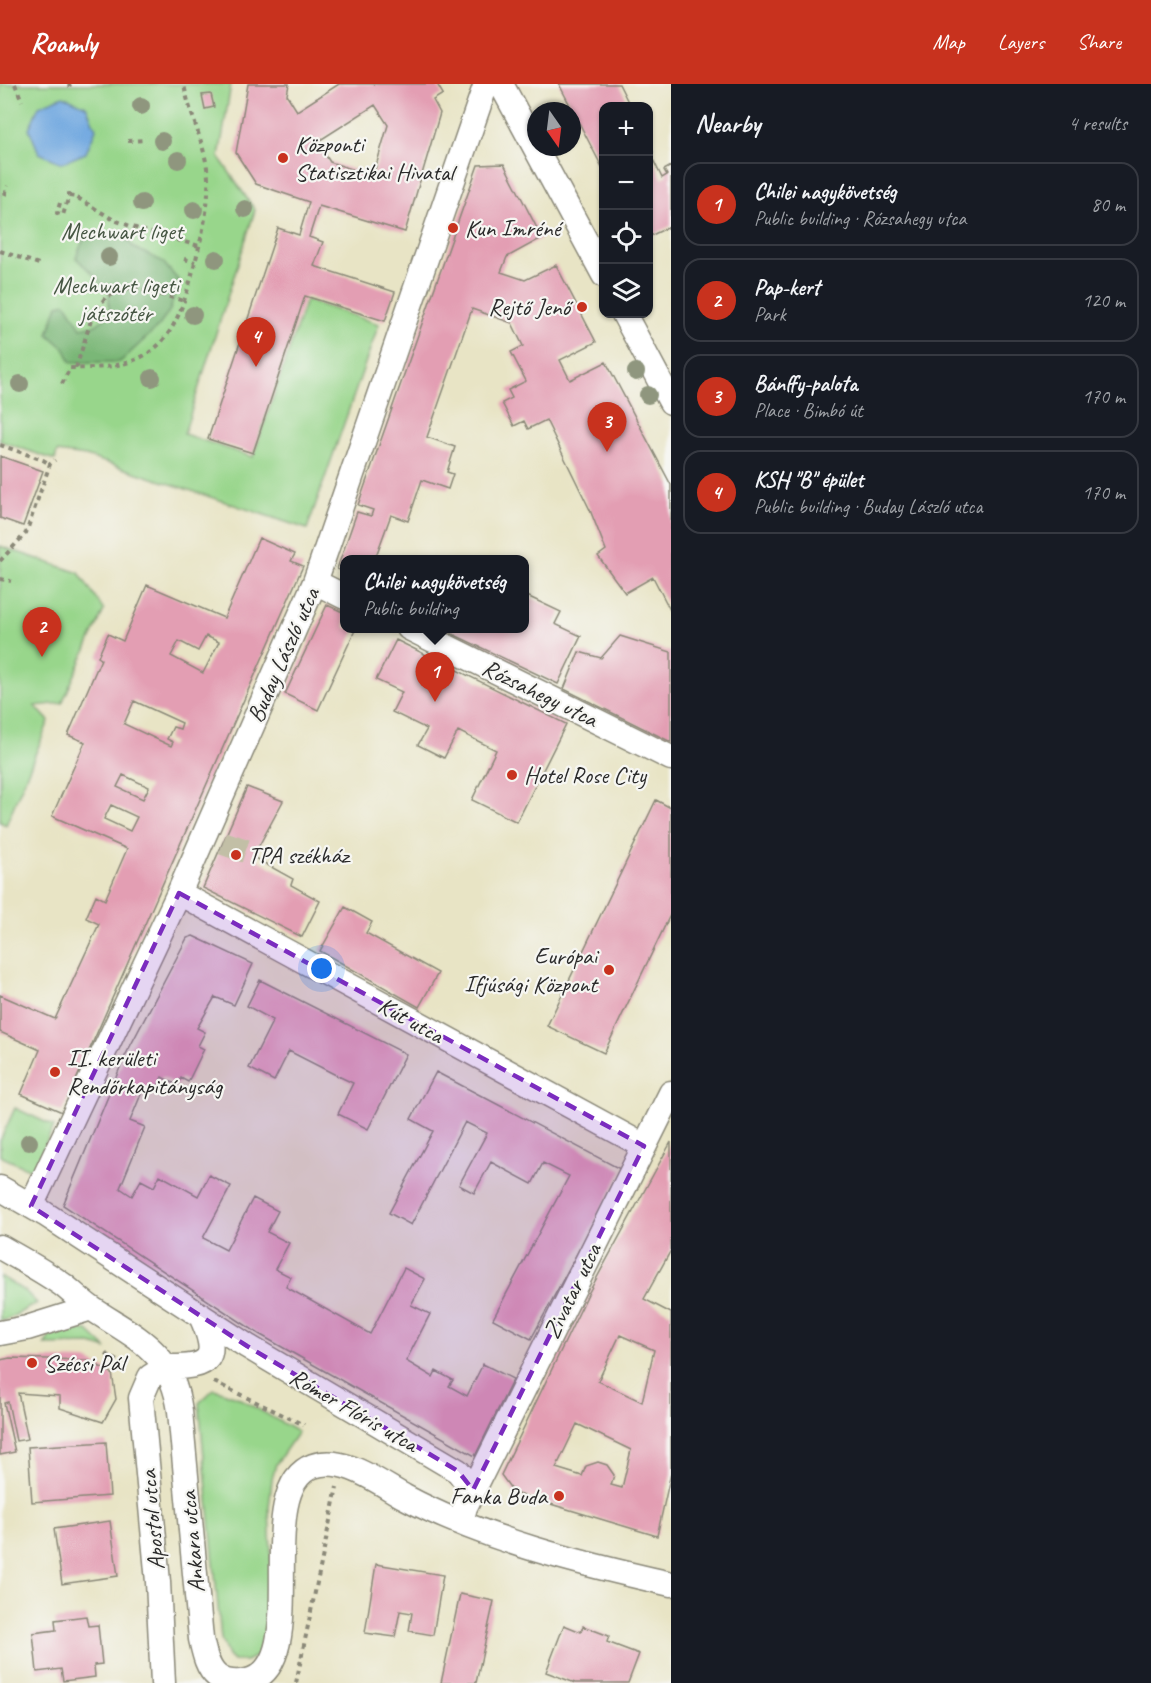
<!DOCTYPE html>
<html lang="en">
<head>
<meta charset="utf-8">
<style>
	body { margin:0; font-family:Caveat,sans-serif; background:#242831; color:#f1f3f6 }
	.controls { position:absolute; right:18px; top:18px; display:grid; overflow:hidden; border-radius:12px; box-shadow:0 2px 4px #0004 }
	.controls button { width:54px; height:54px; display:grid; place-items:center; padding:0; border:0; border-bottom:2px solid #363941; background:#171b24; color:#f1f3f6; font:30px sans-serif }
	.compass { position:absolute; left:527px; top:18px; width:54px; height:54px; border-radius:50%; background:#171b24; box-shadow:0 2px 4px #0004; rotate:166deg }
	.you { position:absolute; left:322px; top:885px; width:21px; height:21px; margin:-15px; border:4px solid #fff; border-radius:50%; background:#1a73e8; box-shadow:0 0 0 9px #1a73e833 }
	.badge { display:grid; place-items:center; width:39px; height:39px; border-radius:50%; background:#c8321e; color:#fff; font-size:20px; font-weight:700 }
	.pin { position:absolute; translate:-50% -50px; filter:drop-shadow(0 2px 3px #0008) }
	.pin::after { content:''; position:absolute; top:32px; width:21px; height:18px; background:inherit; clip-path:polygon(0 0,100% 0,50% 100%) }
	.popup { position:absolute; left:340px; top:471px; width:189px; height:78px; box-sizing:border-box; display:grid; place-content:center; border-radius:12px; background:#171b24; filter:drop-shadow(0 2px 4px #0005); font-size:20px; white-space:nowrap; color:#9ea1a6 }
	.popup b { font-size:22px; color:#f1f3f6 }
	.popup::after { content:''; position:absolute; left:50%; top:100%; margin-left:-12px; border:12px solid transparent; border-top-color:#171b24 }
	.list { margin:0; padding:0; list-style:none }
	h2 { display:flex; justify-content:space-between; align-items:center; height:78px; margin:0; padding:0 24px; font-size:26px }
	h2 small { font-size:20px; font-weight:400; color:#9ea1a6 }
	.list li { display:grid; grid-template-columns:39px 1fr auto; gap:18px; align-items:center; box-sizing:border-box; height:84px; margin:0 12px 12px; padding:0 12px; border:2px solid #363941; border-radius:18px }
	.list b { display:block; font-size:22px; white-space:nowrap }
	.list p { margin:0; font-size:20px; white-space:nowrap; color:#9ea1a6 }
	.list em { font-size:20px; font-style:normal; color:#9ea1a6 }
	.icon { flex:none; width:33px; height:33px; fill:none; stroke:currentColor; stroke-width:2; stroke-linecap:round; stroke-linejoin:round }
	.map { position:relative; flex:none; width:671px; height:1599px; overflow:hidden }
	header { display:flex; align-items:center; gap:36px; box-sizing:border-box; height:84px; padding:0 30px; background:#c8321e; color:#fff }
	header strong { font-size:28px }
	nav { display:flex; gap:33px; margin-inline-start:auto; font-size:21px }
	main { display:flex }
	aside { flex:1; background:#171b24 }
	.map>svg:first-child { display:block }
</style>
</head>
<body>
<header>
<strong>Roamly</strong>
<nav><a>Map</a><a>Layers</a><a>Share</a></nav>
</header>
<main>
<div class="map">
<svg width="671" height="1599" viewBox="0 0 671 1599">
	<rect width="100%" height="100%" fill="#f6f6f2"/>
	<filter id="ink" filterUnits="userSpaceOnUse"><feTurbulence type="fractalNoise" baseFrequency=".0167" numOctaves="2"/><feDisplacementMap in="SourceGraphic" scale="12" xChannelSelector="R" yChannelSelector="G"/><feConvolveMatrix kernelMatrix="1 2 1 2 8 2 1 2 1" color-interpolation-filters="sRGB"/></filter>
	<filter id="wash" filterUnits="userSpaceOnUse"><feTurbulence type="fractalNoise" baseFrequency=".008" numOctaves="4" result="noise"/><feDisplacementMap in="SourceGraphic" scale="24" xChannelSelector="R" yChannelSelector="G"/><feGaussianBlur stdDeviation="1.35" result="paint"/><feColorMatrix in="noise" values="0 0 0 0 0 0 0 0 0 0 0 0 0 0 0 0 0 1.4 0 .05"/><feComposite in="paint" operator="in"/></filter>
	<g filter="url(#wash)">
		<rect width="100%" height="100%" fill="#e8e4c5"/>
		<path fill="#98d68b" stroke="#62805b" stroke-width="1.5" d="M0 0H231L219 73 255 126 184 350 253 373 306 216 379 240 307 445 86 372 57 368 55 376 0 357Z
			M0 462 79 489 104 526 62 619 35 622 49 637 6 741 0 738Z
			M15 1024 54 1042 33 1087 0 1072V1057Z
			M0 1192 26 1208 37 1219 8 1235 0 1237Z
			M71 1245 88 1247 107 1265 91 1260 44 1261 51 1251Z
			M214 1305 237 1313 298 1348 276 1380 272 1395 269 1424 273 1516 271 1543 261 1570 246 1577H233L228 1572 221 1555 199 1319Z"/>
		<path fill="#7ab777" stroke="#527151" stroke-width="1.5" d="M95 151H123L134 164 162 177 179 197 170 226 159 242 120 278H71L64 264 48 250 58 221 66 219 81 244 96 241 109 231V210L95 192 76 174 83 156Z"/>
		<path fill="#72a9e0" stroke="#4e6a86" stroke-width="1.5" d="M63 12 86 22 96 45 86 69 62 79 39 69 29 45 39 22Z"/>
		<g id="blocks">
			<path fill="#e39eb3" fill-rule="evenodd" d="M248 0H289L287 11 297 27 339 0H437L443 10 433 16 440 29 405 148 319 122 309 153 323 158 314 182 395 208 385 237 305 212 253 369 208 355 278 144 299 151 309 118 256 100 236 69ZM375 21 388 41 373 92 330 78 317 58Z
				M559 0H619L630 22H604V87Z
				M211 10 214 23 205 25 202 11Z
				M648 59 653 68 650 69 662 94 667 91 664 86 671 82V142L648 153Z
				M504 80 542 154 507 173 501 188 525 196 556 181 596 258 560 276 570 296 606 278 671 401V528L653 493 625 509 598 472 606 466 590 426 546 336 528 345 524 337 514 342 502 319 512 314 508 306 526 297 511 268 523 262 512 239 472 225 427 353 455 363 447 388 453 390 448 405 422 396 408 437 391 431 376 472 383 476H345V488L337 485 357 428 371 432 373 426 358 421 478 81Z
				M0 372 43 387 23 442 0 434Z
				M259 454 295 470 291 477 303 482 62 1028 21 1010 40 966 0 948V911L55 935 99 840 86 834 96 811 105 816 127 765 52 732 85 658 68 651 101 575 98 573 108 550 123 557 147 501 224 534ZM206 552 219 558 203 589 171 572 179 557 198 567ZM134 617 182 639 180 645 173 643 167 655 173 658 171 662 124 640ZM123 691 149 703 143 715 117 703ZM111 721 137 733 130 747 104 735Z
				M525 511 561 528 555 540 581 552 558 600 440 544H525Z
				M327 521 345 529V544H356L318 626 285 610Z
				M620 552 671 568V658L564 605 579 568 601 574Z
				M396 556 566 640 517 738 472 716 496 666 458 647 444 674 418 661 427 645 392 628 402 608 376 596Z
				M247 703 283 717 253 773 293 795 291 801 320 817 302 853 203 804Z
				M656 716 671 724V829L604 969 547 942Z
				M345 823 372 838 366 849 438 889 419 923 320 867Z
				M193 852 253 880 234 921 215 913 197 944 205 948 198 962 204 965 188 998 181 994 177 1001 162 993 156 1007 144 1003 130 1037 145 1043 120 1104 132 1112 141 1096 154 1103 160 1091 198 1112 209 1091 231 1102 203 1154 226 1166 253 1114 278 1127 267 1148 289 1159 275 1185 291 1193 286 1203 370 1250 404 1184 425 1195 411 1221 430 1230 406 1277 433 1293 436 1287 453 1296 449 1302 467 1312 483 1280 513 1295 475 1372 259 1250 63 1121 124 974 187 854Z
				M260 896 406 970 368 1045 338 1030 353 999 336 991 289 967 274 997 249 984 273 936 247 922Z
				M436 988 622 1086 531 1255 493 1235 569 1092 543 1079 532 1100 491 1078 474 1109 459 1101 487 1049 465 1038 411 1141 389 1129 433 1047 411 1035Z
				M671 1058V1166L644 1215 671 1229V1389L657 1452 514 1409 501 1391 588 1210ZM620 1251 654 1266 642 1318 598 1297ZM577 1340 631 1366 622 1404 611 1401 614 1391 607 1381 598 1378 586 1382 582 1392 556 1384Z
				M10 1274 87 1276 112 1289 116 1315 103 1338 60 1324V1312L18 1309 28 1355 16 1357 8 1318 4 1319 15 1368 0 1371V1276Z
				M106 1358 110 1412 32 1418 28 1363Z
				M110 1437 118 1492 62 1500 54 1445Z
				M376 1480 443 1491 433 1551 409 1547 412 1529 400 1527 395 1553 365 1549Z
				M460 1510 494 1517 476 1599H441Z
				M86 1532 88 1542 98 1541 102 1580 94 1581 95 1593 63 1597 61 1585 37 1588 33 1549 56 1546 55 1536Z
				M564 1541 581 1548 583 1542 609 1552 607 1558 639 1570 628 1599H575L546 1588Z"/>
		</g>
	</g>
	<g filter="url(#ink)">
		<use href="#blocks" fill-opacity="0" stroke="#8a8878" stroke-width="1.5"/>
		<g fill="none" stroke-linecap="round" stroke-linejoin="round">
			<path stroke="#c2bfa6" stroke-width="24" stroke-dasharray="24 12" stroke-linecap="butt" d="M223 759 255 770"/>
			<defs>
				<path id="minor" d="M501 0 604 191
					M624 230 671 318
					M315 498 345 513
					M409 544 671 674
					M179 809 644 1062
					M0 1104 45 1130 247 1262 458 1387 473 1406
					M31 1122 179 809 315 498 486 0
					M0 1163C21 1175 43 1187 63 1201 72 1208 81 1217 91 1224 137 1255 171 1265 180 1327L201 1555C204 1568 207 1584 217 1592 226 1599 237 1599 247 1597 316 1582 249 1405 313 1382 344 1371 379 1399 405 1413 485 1456 582 1480 671 1500
					M0 1249 27 1244 91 1224
					M166 1283C212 1284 220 1274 201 1232
					M461 1438 465 1423 671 1009
					M163 1599 158 1498 141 1314 150 1293 166 1283"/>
			</defs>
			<use href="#minor" stroke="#8a8878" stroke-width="27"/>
			<path stroke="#8a8878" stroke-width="4" stroke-dasharray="4.5 4.5" stroke-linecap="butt" d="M15 0 22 17
				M69 0 70 3
				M128 57 144 56
				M5 111 8 102
				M69 112 76 113 114 136 141 146 199 162
				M60 119 57 129 63 131 69 112V105
				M0 167 39 180
				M184 175 195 178
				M76 284 93 230 106 213 131 203 185 217
				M62 300 70 284C162 287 177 252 197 171 204 143 211 113 207 84 203 55 189 29 184 0
				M0 361 43 376 50 380
				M0 477 26 449 50 380 55 376
				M0 495 11 497
				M106 1270 120 1278
				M214 1298 304 1341
				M296 1599 337 1403"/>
			<use href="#minor" stroke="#fff" stroke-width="24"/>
		</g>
		<g fill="#8f967e">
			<circle cx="141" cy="22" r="9"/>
			<circle cx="162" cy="57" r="9"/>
			<circle cx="178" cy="76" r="9"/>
			<circle cx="142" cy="119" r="9"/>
			<circle cx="245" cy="125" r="9"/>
			<circle cx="194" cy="126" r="9"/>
			<circle cx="109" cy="173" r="9"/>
			<circle cx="216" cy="175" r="9"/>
			<circle cx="193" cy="231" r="9"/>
			<circle cx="636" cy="288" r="9"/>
			<circle cx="152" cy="294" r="9"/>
			<circle cx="20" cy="300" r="9"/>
			<circle cx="648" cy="311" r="9"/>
			<circle cx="29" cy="1058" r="9"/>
		</g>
	</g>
	<path fill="#7b2cbf" fill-opacity="0.2" stroke="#7b2cbf" stroke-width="4.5" stroke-dasharray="12 8" stroke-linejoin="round" d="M179 809 644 1062 473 1406 458 1387 247 1262 31 1122Z"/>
	<g fill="#c8321e" stroke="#f6f6f2" stroke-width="2">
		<circle cx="283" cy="74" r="6"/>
		<circle cx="453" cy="144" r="6"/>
		<circle cx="582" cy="223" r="6"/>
		<circle cx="512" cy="691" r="6"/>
		<circle cx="236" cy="771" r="6"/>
		<circle cx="609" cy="886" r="6"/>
		<circle cx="55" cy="988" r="6"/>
		<circle cx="32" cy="1279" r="6"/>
		<circle cx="559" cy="1412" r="6"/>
	</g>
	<g text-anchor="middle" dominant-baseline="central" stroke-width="4.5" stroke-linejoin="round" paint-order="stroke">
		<g font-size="24" fill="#2b2b2b" stroke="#f6f6f2" text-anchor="start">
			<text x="295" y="60">Központi<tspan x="295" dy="28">Statisztikai Hivatal</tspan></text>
			<text x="465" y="144">Kun Imréné</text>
			<text x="570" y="223" text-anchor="end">Rejtő Jenő</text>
			<text x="524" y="691">Hotel Rose City</text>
			<text x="248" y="771">TPA székház</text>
			<text x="597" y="872" text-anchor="end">Európai<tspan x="597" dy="28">Ifjúsági Központ</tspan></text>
			<text x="67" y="974">II. kerületi<tspan x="67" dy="28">Rendőrkapitányság</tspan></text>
			<text x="44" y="1279">Szécsi Pál</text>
			<text x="547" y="1412" text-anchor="end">Fanka Buda</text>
		</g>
		<g font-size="24" fill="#465643" stroke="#f6f6f2">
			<text x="122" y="147">Mechwart liget</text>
			<text x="116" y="201">Mechwart ligeti<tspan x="116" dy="28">játszótér</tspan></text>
		</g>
		<g font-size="24" fill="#2b2b2b" stroke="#f6f6f2">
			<text transform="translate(283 571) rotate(-66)">Buday László utca</text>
			<text transform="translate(540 609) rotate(26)">Rózsahegy utca</text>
			<text transform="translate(411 936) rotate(29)">Kút utca</text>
			<text transform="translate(572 1207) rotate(-64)">Zivatar utca</text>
			<text transform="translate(354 1326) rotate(30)">Rómer Flóris utca</text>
			<text transform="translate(152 1436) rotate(-95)">Apostol utca</text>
			<text transform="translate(192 1458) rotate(-95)">Ankara utca</text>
		</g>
	</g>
</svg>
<div class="controls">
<button>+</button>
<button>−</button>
<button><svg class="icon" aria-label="locate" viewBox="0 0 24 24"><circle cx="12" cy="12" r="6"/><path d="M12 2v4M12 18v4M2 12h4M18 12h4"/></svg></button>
<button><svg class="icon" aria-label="layers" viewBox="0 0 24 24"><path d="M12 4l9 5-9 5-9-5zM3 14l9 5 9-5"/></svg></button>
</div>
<svg class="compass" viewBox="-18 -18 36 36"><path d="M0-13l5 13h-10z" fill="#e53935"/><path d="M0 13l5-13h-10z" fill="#9ea1a6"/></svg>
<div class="you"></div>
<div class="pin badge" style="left:435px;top:618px">1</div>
<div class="popup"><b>Chilei nagykövetség</b>Public building</div>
<div class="pin badge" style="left:42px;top:573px">2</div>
<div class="pin badge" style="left:607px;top:368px">3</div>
<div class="pin badge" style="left:256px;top:283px">4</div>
</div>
<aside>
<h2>Nearby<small>4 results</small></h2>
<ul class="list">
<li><span class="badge">1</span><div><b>Chilei nagykövetség</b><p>Public building · Rózsahegy utca</p></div><em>80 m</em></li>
<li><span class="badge">2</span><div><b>Pap-kert</b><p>Park</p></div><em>120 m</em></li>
<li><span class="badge">3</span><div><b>Bánffy-palota</b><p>Place · Bimbó út</p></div><em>170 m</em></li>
<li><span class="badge">4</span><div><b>KSH &quot;B&quot; épület</b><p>Public building · Buday László utca</p></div><em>170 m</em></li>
</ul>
</aside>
</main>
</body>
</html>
